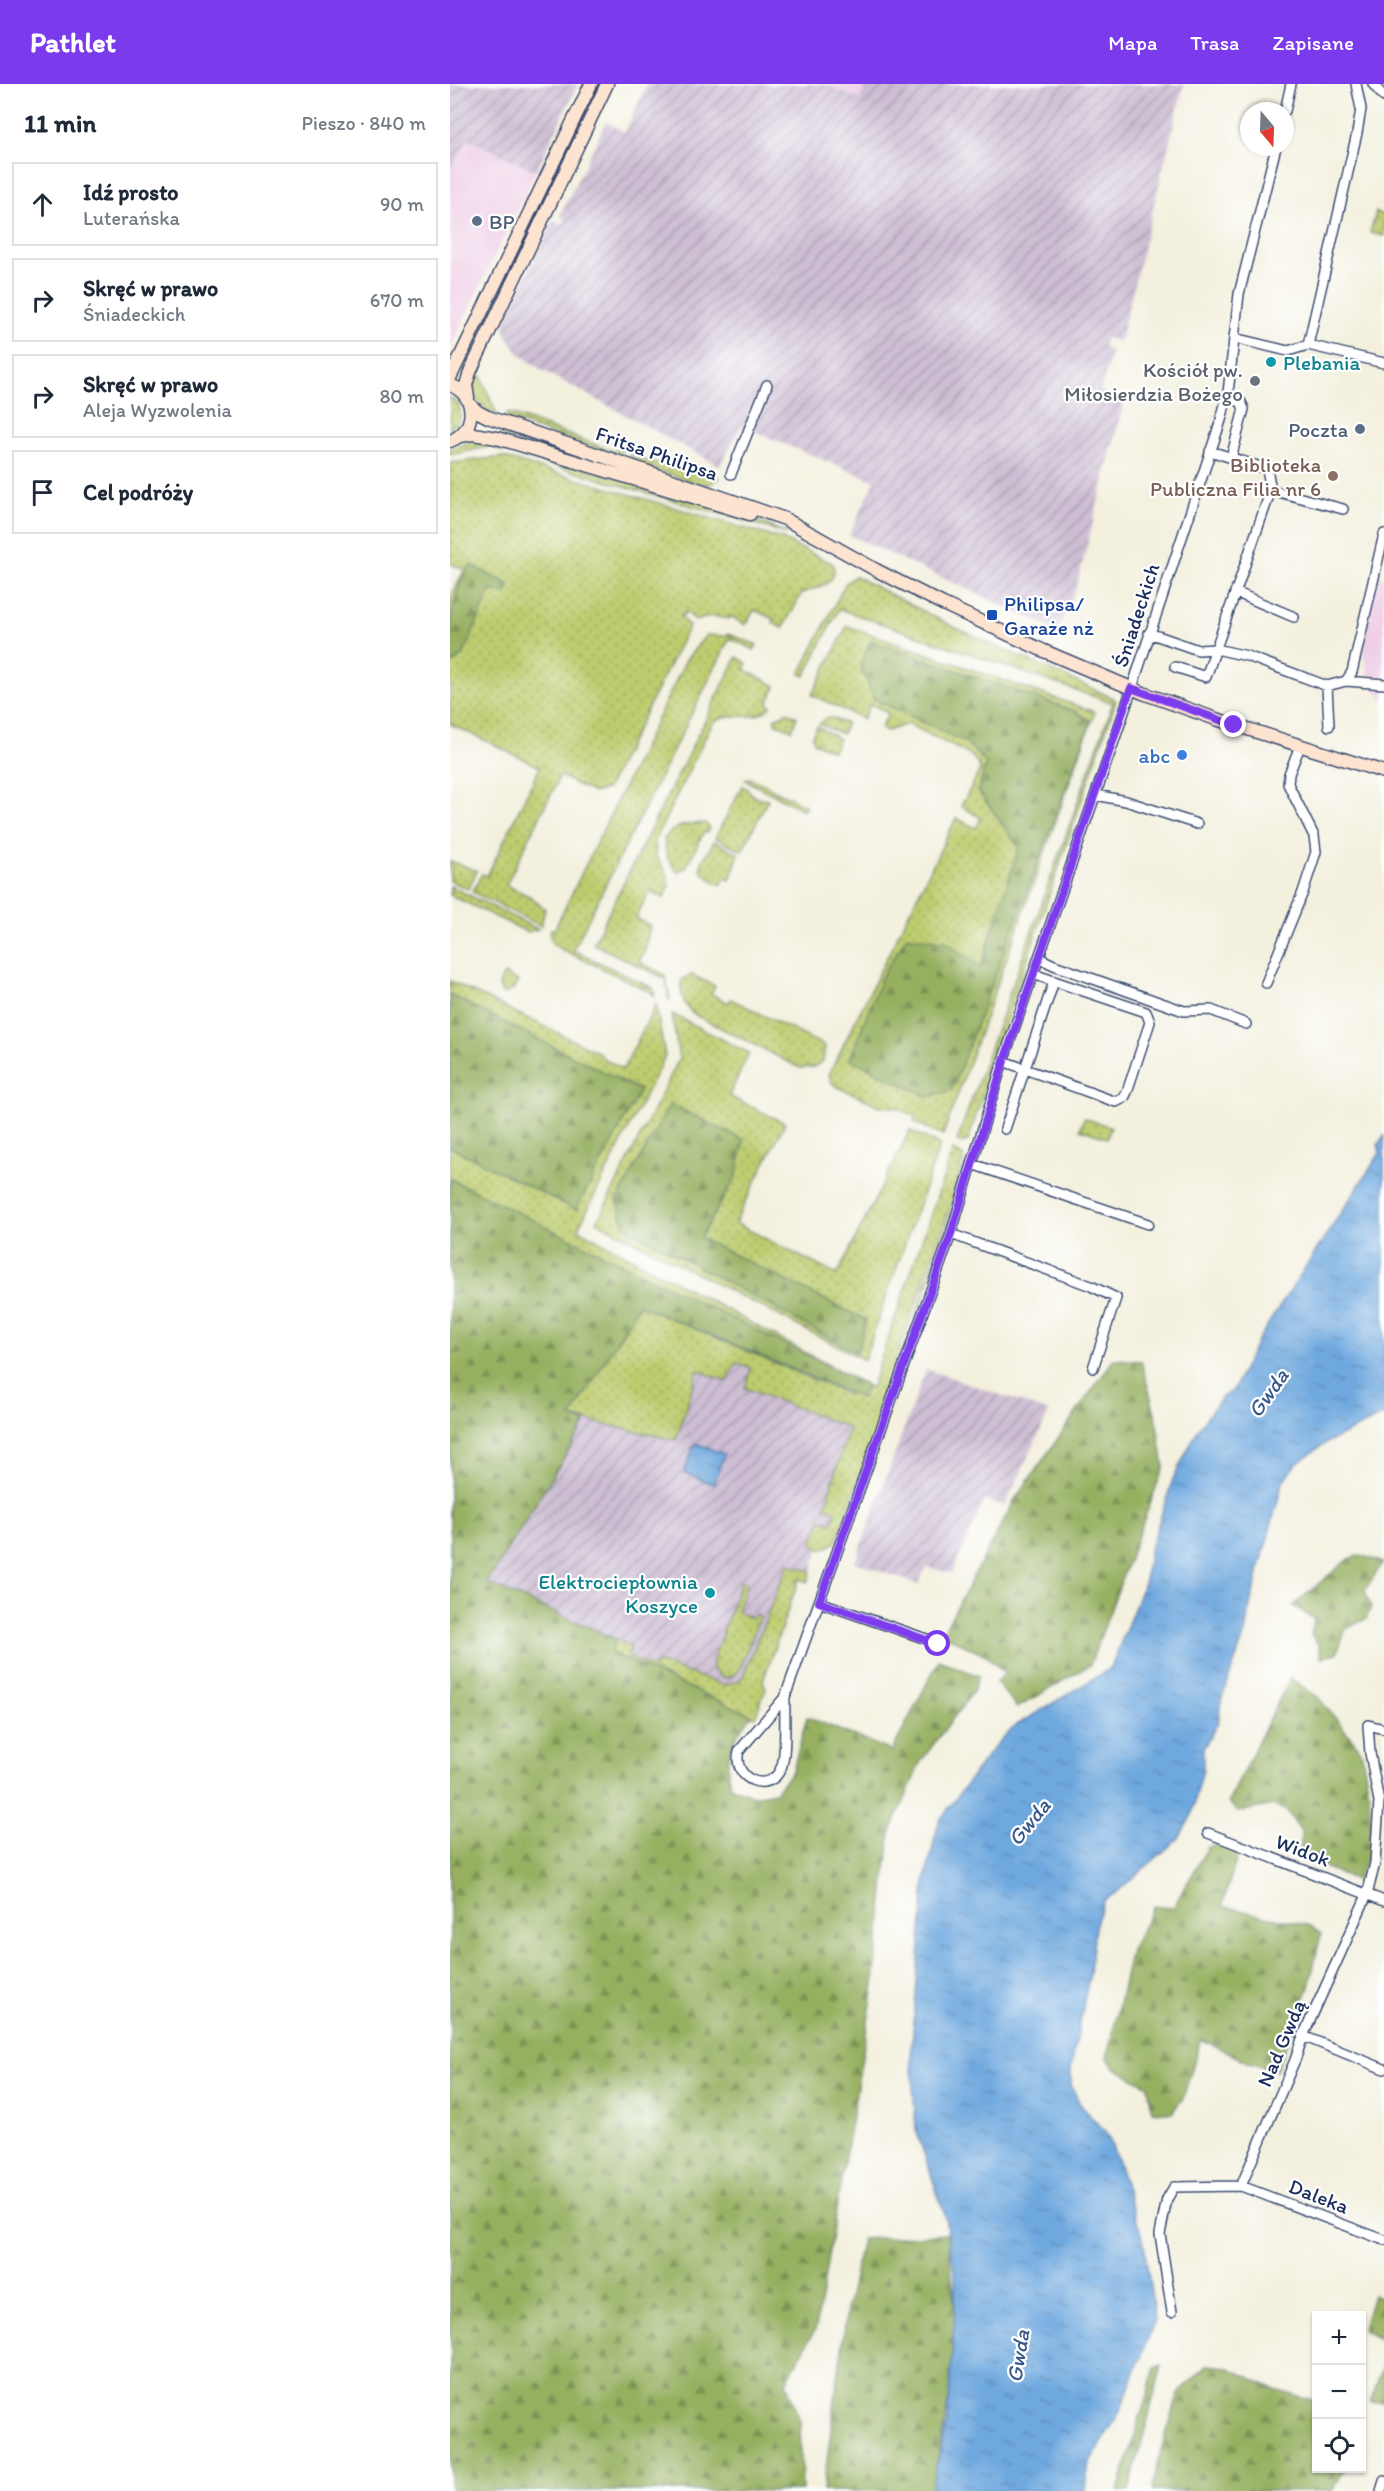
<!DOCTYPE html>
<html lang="pl">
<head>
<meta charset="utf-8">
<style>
	body { margin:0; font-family:Itim,sans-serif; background:#f6f6f7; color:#1f2937 }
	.controls { position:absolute; right:18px; bottom:18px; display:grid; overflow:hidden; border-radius:0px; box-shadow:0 2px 4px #0004 }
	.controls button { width:54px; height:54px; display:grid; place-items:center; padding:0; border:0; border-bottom:2px solid #e0e1e3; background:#fff; color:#1f2937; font:30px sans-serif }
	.compass { position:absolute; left:790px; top:18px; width:54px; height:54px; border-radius:50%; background:#fff; box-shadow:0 2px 4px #0004; rotate:161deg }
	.stop { position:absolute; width:18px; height:18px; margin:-14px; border:4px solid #7c3aed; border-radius:50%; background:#fff }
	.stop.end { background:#7c3aed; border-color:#fff; box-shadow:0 2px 6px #0008 }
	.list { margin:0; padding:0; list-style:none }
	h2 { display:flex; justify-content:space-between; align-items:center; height:78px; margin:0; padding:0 24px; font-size:26px }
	h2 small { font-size:20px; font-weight:400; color:#747a83 }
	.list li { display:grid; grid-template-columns:39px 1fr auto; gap:18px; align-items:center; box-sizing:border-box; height:84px; margin:0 12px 12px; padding:0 12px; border:2px solid #e0e1e3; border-radius:0px }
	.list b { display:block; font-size:22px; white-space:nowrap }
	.list p { margin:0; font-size:20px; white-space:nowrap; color:#747a83 }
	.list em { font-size:20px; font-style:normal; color:#747a83 }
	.icon { flex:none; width:33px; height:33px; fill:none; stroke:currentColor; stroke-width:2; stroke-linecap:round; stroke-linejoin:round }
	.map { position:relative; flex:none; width:934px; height:2407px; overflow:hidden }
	header { display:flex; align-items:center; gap:36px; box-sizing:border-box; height:84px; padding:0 30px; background:#7c3aed; color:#fff }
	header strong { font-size:28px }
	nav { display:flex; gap:33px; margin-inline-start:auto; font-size:21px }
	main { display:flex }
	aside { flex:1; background:#fff }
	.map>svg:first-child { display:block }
</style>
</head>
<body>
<header>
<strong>Pathlet</strong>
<nav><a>Mapa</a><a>Trasa</a><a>Zapisane</a></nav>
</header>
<main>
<aside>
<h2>11 min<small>Pieszo · 840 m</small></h2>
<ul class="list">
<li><svg class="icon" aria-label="ahead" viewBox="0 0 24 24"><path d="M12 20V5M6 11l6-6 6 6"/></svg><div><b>Idź prosto</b><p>Luterańska</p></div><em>90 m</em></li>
<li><svg class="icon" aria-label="right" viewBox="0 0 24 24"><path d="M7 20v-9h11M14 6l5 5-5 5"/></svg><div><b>Skręć w prawo</b><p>Śniadeckich</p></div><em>670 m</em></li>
<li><svg class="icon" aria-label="right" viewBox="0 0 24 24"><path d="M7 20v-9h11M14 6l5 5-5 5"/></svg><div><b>Skręć w prawo</b><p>Aleja Wyzwolenia</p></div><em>80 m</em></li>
<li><svg class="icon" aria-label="arrive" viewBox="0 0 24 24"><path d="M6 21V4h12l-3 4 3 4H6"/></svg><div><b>Cel podróży</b></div></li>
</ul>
</aside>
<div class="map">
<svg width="934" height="2407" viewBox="0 0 934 2407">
	<defs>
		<pattern id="industrial-furrows" width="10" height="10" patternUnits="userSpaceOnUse" patternTransform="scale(1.5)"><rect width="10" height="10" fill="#cdbed3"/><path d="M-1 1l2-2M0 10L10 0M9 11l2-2" fill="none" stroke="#a69bae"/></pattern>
		<pattern id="grass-dots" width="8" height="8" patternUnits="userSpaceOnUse" patternTransform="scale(1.5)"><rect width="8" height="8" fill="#bdcc6e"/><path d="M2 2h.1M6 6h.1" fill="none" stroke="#99a65e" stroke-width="1.8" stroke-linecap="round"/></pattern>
		<pattern id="forest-firs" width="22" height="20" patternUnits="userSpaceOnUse" patternTransform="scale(1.5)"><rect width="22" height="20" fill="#96b061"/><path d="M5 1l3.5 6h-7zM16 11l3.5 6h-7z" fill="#7a9053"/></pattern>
		<pattern id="water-ripples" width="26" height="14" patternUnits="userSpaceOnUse" patternTransform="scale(1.5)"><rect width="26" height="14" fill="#6ea8de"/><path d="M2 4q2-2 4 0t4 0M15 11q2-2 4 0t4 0" fill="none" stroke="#5a89b7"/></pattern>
	</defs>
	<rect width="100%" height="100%" fill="#fff"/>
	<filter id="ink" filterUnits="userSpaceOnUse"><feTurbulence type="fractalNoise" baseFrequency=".0167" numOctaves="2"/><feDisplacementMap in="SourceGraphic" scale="12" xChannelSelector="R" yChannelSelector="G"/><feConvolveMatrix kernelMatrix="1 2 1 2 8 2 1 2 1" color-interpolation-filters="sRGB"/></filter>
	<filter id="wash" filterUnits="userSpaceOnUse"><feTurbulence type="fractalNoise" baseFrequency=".008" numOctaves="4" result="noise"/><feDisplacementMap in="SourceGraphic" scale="24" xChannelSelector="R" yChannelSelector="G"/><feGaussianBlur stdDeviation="1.35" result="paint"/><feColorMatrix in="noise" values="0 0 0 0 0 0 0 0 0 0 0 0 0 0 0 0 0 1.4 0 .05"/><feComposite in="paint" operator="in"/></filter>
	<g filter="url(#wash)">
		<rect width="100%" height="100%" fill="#f3f0de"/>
		<path fill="#efd0e7" d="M373 0H417L410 16Z
			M18 55 86 87 0 264V88Z
			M928 492 934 493V618L921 600 912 566Z"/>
		<path fill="url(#industrial-furrows)" d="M0 0H128L86 87 18 55 0 88Z
			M197 0H373L410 16 417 0H734L671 253 669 257 656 254 654 260 653 264 662 267 650 308 675 313 626 504 608 547 399 451 425 397 291 342 270 382 92 286 68 269 55 248V235L103 137 112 141 115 136 110 132 156 38 175 48Z
			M189 1221 416 1318 433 1316 375 1458 370 1462 358 1498 349 1495 313 1597 316 1604 305 1633 16 1506Z
			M476 1285 599 1328 555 1422 535 1416 502 1489 476 1483 468 1501 405 1478Z"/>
		<path fill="url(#grass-dots)" stroke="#6c7e66" stroke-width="1.5" d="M115 72 116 74 18 280 14 278 112 73Z
			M926 128 934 131V152L920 149Z
			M25 290 31 292 47 331C28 322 18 312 25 290Z
			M0 313C14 321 14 337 0 345Z
			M58 329 163 367 172 365V374L55 334Z
			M53 344 166 383V384L51 352Z
			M24 356H39L37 363 0 371V365Z
			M49 359 294 431 338 450 46 365Z
			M179 368 183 373 270 394 259 401H252L185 379 180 375Z
			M52 373 332 455 382 479C392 499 366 504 352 509L333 544 323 539 324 535 304 526 296 541 280 532 279 535 262 532 246 537 236 528 231 533 239 542 157 705 144 709 110 692 56 801 81 813 95 825 91 842 22 808 32 790 37 792 90 683 0 640V515L14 486 0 479V379Z
			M405 492 502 542 663 614 666 617 562 919 518 1057 510 1059 507 1057 663 619 389 525 355 592 350 590 395 500Z
			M397 542 645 628 493 1051 464 1038 466 1033 446 1023 430 1022 386 1002 382 999 379 990 506 734 526 744 531 734 511 722 530 686 529 681 522 672 458 640 437 647 431 644 438 629 421 620 413 635 362 611Z
			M278 550 307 561 304 566 280 554 123 866 203 904 205 913 201 908 109 864 103 860 99 849 101 845 104 846 236 576 256 551 277 552Z
			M287 573 297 579 294 585 326 602 318 619 321 622C303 642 276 624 262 640L205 756 206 772 219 793 216 795 220 802 214 814 200 807 186 834 200 842 195 866 189 878 215 891 220 916H219L216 895 143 860Z
			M337 628 347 633 342 646 325 639V634Z
			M376 634H382L397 640 392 650 369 640Z
			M367 642 389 655 383 667 365 659 362 652Z
			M300 694 307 697 356 722 353 726 295 696Z
			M292 702 298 705 304 713 318 715 292 767 265 754Z
			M255 739 259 743 257 749 254 748 236 784 227 788 217 773 214 755C224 740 238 740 255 739Z
			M264 757 289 770 280 796 275 794 271 801C241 786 250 783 264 757Z
			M0 777 27 787 18 805 0 797Z
			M0 802 88 845 77 848 0 811Z
			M54 890 68 897 63 906 54 910 51 908 49 900Z
			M242 891 265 902 261 910 279 919 281 915 375 962 373 977 364 983 350 984 243 930C234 921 228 908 232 895Z
			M0 897 148 968 154 975 173 985 206 921 215 972 128 1145 421 1304 503 1066 514 1073 502 1118 437 1301 440 1305 437 1316 386 1458 375 1465H369L362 1459 371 1436 382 1439 386 1428 375 1423 399 1344 295 1304 301 1284 286 1279 277 1298 248 1286 226 1356 121 1333 189 1221 397 1310 402 1301 0 1095Z
			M222 930 299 969 279 1012 335 1039 285 1139 387 1191 460 1046 490 1061 414 1276 147 1138 229 975Z
			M634 1034 661 1043 657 1054 630 1045Z
			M517 1078 507 1118 443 1298 511 1101Z
			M338 1480 361 1487 358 1498 349 1495 313 1597 316 1604 305 1633 160 1569 166 1555 181 1563 178 1573 204 1584 207 1578 274 1601 287 1598 293 1592Z
			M291 1497 297 1499 287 1528 303 1534 305 1530 310 1533 289 1586 284 1591 274 1594 263 1586V1576Z"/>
		<path fill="url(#forest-firs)" stroke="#587060" stroke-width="1.5" d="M21 481 60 501 55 510 41 506 13 571 0 582C0 549 0 506 21 481Z
			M421 557 625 627 641 637 502 1006 478 1013 400 975 432 892 457 852 497 858 531 883 569 763 528 707 536 679 517 659 424 615 410 581Z
			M0 911 190 1006 126 1126 0 1063Z
			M220 1020 294 1056 286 1093 250 1154 416 1236 407 1269 175 1143 167 1116Z
			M0 1095 417 1301 412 1314 189 1221 121 1333 136 1338 37 1499 166 1555 160 1569 302 1631C282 1656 273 1669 280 1702L303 1712 325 1708 343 1686 357 1633 442 1667 489 1576 529 1592 523 1608 471 1677 440 1750 423 1908 366 2244 336 2298 350 2337 352 2407H0Z
			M664 1275 691 1277 705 1329 714 1382 640 1581 567 1624 546 1598 555 1589 536 1572 492 1550 566 1414Z
			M911 1471 933 1479 915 1506 921 1523 916 1535 896 1545 887 1569 871 1574 868 1560 861 1550 864 1535 843 1522 898 1475Z
			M840 1594 868 1613 911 1666 919 1708 921 1748 920 1768 906 1796 849 1773 852 1748 837 1727 823 1721 788 1728 778 1718Z
			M770 1761 789 1767 772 1822 860 1842 871 1850 859 1903 826 1987 799 1979 751 1955 733 2014 722 2029 702 2027 698 2002 665 1984 657 1974 681 1866 704 1822 723 1824 758 1763Z
			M498 2150 508 2263 482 2407H373L397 2226 412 2155Z
			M923 2211 934 2215V2257L912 2246Z
			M934 2279V2318H920Z
			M712 2281 679 2407H668L705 2284Z
			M757 2281 777 2283 822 2304 866 2317V2384L895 2385 882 2407H702L711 2366 729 2309Z"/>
		<path fill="url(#water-ripples)" stroke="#446c9e" stroke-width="1.5" d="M934 1052V1331L876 1359 847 1379 833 1397 801 1517 795 1549 771 1617 768 1639 753 1665V1685L741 1733 729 1754 667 1808 653 1817 645 1844 640 1889 621 1983V2001L630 2020 658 2052 668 2078 694 2159 705 2236 669 2330 639 2379 635 2407H481L497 2337 505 2228V2190L494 2129 466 2046 461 1973 475 1796 489 1737 543 1664 563 1643 661 1584 695 1496 699 1468 723 1395 748 1345 772 1313 784 1305 807 1257 930 1069 928 1061Z
			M245 1359 274 1370 264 1400 234 1389Z"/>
	</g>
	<g filter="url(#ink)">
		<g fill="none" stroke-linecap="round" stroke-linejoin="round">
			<defs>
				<path id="street" d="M923 0 934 13
					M835 27 841 0
					M784 254 838 267 858 261 934 279
					M858 261 907 49 911 25 906 0
					M777 314 791 318 794 325 781 374
					M281 390 317 301
					M821 406 893 425
					M785 508 844 533
					M699 549 748 566 766 565 797 572 877 602
					M725 583 756 593 821 406 817 385 760 367
					M896 597 934 600
					M879 642 877 602 896 597 902 588 934 450
					M646 711 676 717 747 740
					M589 874 604 881 734 927 761 926 796 940
					M816 899 853 808 866 768 864 752 838 700 839 690 850 662
					M553 977 666 1018 674 1014 677 1008 700 938 696 928 583 890
					M555 1045 604 897
					M522 1080 698 1140
					M501 1150 641 1202 666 1214 643 1284
					M369 1518 488 1559
					M335 1613 289 1667C281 1696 320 1711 331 1684 337 1672 334 1629 335 1613L501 1150 553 977 672 634 771 336 778 309 789 210 826 63
					M758 1749 934 1817
					M853 1952 934 1985
					M791 2102 934 2156
					M722 2228 710 2150 717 2115 724 2103 791 2102 845 1976 853 1952 917 1811 925 1779 929 1718 920 1669 918 1641 934 1645
					M931 2407 934 2397"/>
				<path id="secondary" d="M0 294 141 0
					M0 301C28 311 27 347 0 357
					M18 314 16 301 20 288 157 0
					M20 321 28 328 38 333 335 435 426 486 493 520 594 567 693 609 766 635 934 688
					M10 352 23 350 47 354 300 430"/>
			</defs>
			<use href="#street" stroke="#3b4c71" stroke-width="12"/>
			<use href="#secondary" stroke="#3b4c71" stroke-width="15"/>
			<use href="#street" stroke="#fff" stroke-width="9"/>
			<use href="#secondary" stroke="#fde4d1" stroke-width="12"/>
		</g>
	</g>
	<g fill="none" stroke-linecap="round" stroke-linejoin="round" filter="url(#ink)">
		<path stroke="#7c3aed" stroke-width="8" d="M488 1560 369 1518 501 1150 554 977 681 604 784 641"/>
	</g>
	<g fill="#5c6f8a" stroke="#fff" stroke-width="2">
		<circle cx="27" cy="137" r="6"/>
		<circle cx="910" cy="345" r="6"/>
	</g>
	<g fill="#0f9aa8" stroke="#fff" stroke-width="2">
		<circle cx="821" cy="278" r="6"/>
		<circle cx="260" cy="1509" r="6"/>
	</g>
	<circle fill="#6b7280" stroke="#fff" stroke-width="2" cx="805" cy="297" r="6"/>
	<circle fill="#8d6e63" stroke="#fff" stroke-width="2" cx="883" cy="392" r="6"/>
	<rect fill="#1a4fb4" stroke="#fff" stroke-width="2" x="536" y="525" width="12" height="12" rx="3"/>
	<circle fill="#3f7fe0" stroke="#fff" stroke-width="2" cx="732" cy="671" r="6"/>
	<g text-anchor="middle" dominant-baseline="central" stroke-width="4.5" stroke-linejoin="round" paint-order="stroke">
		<g font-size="21" fill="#4e5e75" stroke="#fff" text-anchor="start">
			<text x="39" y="137">BP</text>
			<text x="898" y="345" text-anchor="end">Poczta</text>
		</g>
		<g font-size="21" fill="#0d838f" stroke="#fff" text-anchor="start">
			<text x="833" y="278">Plebania</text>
			<text x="248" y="1497" text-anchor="end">Elektrociepłownia<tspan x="248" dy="24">Koszyce</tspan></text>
		</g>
		<g font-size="21" fill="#5b616d" stroke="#fff" text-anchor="end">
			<text x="793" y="285">Kościół pw.<tspan x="793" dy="24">Miłosierdzia Bożego</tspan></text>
		</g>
		<g font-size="21" fill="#1b2f5e" stroke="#fff">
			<text transform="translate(207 369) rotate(19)">Fritsa Philipsa</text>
			<text transform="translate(686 531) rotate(-72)">Śniadeckich</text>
			<text transform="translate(853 1766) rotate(21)">Widok</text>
			<text transform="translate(831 1959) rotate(-67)">Nad Gwdą</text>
			<text transform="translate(869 2112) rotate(21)">Daleka</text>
		</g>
		<g font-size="21" fill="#785e54" stroke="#fff" text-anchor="end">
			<text x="871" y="380">Biblioteka<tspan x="871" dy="24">Publiczna Filia nr 6</tspan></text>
		</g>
		<g font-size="21" fill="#164399" stroke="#fff" text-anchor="start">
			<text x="554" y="519">Philipsa/<tspan x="554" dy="24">Garaże nż</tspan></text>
		</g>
		<g font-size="21" fill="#366cbe" stroke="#fff" text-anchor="end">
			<text x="720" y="671">abc</text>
		</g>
		<g font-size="22" font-style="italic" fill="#38598b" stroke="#fff">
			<text transform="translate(818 1309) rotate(-55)">Gwda</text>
			<text transform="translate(579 1738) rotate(-51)">Gwda</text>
			<text transform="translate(568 2272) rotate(-81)">Gwda</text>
		</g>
	</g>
</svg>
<div class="controls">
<button>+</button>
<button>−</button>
<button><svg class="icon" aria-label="locate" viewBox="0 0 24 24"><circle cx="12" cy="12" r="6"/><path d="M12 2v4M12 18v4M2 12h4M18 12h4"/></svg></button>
</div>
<svg class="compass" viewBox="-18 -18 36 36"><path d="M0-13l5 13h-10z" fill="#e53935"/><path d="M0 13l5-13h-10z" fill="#747a83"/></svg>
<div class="stop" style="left:488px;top:1560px"></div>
<div class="stop end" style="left:784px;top:641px"></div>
</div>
</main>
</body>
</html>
